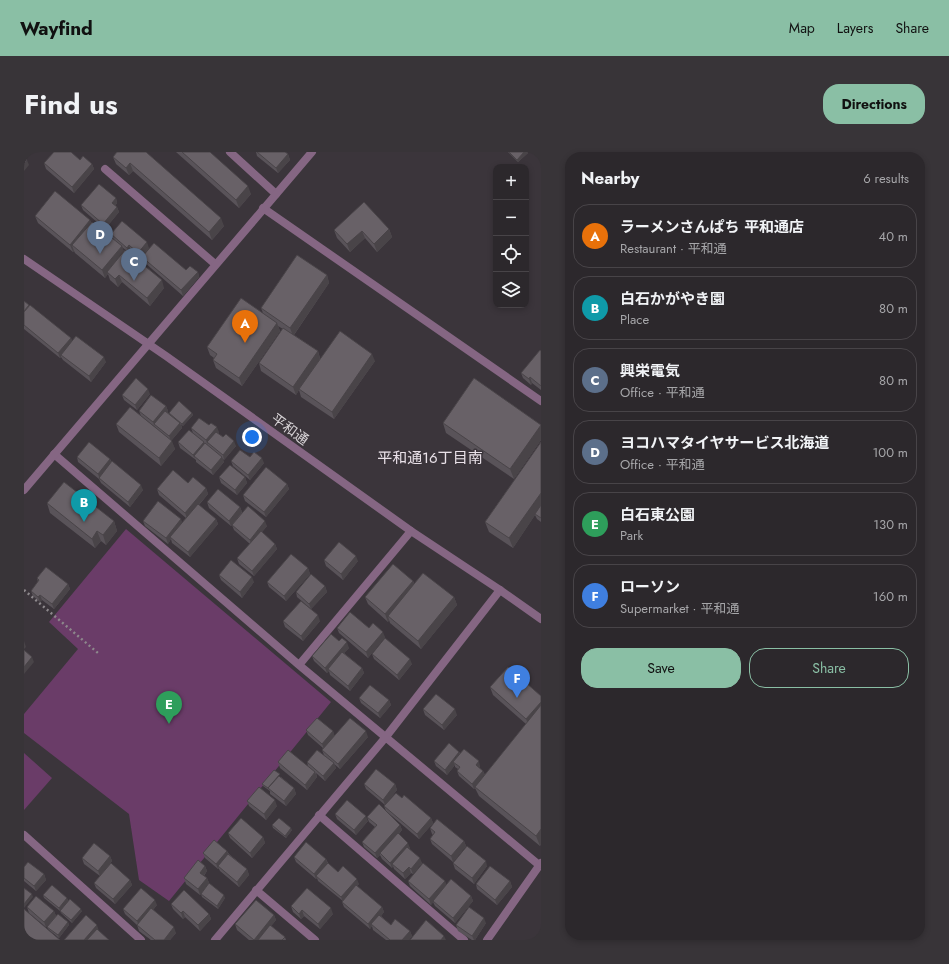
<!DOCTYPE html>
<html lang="en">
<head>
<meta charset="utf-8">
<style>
	body { margin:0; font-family:Jost,"Noto Sans JP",sans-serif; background:#383438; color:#f1f3f6 }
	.controls { position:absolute; right:12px; top:12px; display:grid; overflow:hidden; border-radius:8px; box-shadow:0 2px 6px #0003 }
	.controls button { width:36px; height:36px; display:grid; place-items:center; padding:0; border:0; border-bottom:1px solid #484448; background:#2c282c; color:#f1f3f6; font:20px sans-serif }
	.you { position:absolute; left:228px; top:285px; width:14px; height:14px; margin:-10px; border:3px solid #fff; border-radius:50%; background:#1a73e8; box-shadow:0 0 0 6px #1a73e833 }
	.badge { display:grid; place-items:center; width:26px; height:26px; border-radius:50%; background:#8abfa5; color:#fff; font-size:13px; font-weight:700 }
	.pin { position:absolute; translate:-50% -33px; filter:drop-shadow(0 1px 2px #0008) }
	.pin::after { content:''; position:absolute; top:21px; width:14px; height:12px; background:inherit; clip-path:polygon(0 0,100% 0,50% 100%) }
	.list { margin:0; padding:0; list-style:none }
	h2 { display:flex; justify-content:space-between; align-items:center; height:52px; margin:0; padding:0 16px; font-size:17px }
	h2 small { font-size:13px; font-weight:400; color:#a6a6a9 }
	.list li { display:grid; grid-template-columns:26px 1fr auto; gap:12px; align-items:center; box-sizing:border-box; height:64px; margin:0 8px 8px; padding:0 8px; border:1px solid #484448; border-radius:16px }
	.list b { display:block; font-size:15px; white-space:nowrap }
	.list p { margin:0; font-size:13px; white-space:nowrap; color:#a6a6a9 }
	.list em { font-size:13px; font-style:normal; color:#a6a6a9 }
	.actions { display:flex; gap:8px; padding:12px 16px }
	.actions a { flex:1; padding:9px 0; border:1px solid #8abfa5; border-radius:16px; text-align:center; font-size:14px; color:#8abfa5 }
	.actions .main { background:#8abfa5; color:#111 }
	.icon { flex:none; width:22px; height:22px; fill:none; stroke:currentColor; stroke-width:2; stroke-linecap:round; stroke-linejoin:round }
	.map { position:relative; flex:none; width:517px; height:788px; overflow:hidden; border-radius:16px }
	header { display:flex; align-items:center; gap:24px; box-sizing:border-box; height:56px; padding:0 20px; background:#8abfa5; color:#111 }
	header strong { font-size:19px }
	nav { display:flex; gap:22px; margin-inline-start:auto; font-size:14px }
	.intro { display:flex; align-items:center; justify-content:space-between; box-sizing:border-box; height:96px; padding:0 24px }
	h1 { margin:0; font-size:28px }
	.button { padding:10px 18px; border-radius:16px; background:#8abfa5; color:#111; font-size:14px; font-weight:700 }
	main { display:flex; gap:24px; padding:0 24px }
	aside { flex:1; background:#2c282c; border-radius:16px; box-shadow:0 2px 6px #0003 }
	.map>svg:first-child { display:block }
</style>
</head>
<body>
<header>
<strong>Wayfind</strong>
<nav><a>Map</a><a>Layers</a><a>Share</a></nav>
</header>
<div class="intro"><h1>Find us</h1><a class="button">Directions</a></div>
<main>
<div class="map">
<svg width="517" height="788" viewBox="0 0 517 788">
	<rect width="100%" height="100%" fill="#3b353b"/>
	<path fill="#6a3c68" d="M102 377 307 550 145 749 115 728 105 662 0 581V562L54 497 25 470Z
		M0 601 28 626 0 658Z"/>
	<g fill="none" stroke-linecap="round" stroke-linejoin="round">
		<path stroke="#8d888c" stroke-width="2.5" stroke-dasharray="2 3" stroke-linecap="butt" d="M0 438 74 501"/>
		<path stroke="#856683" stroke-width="8" d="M206 0 252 42
			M81 17 191 112"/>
		<path stroke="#856683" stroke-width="8" d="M239 56 517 249
			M30 302 275 513 515 713
			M275 513 387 379
			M295 663 440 788
			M0 683 117 788
			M232 738 291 788
			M191 788 361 586 476 438
			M463 788 517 711"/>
		<path stroke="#856683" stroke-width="8" d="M0 107 142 204 387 379 476 438 517 467
			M0 338 288 0"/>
	</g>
	<path fill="#595359" d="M93 0 200 74 188 88 109 19 105 23 92 12 89 5Z
		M152 0H186L227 42 215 56Z
		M232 0H261L264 2 266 8 254 21 233 4Z
		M484 0H503L504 1 494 10Z
		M56 8 68 12 70 17 50 41 22 17 20 11Z
		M92 46 93 51 91 54 93 55 95 60 81 77 59 58 57 53Z
		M11 64 66 68 67 71 88 86 87 82 125 96 116 106 107 99 105 101 98 95 100 100 140 136 126 154 98 130 94 135 86 128 84 122 81 126 51 101 50 99 49 100 14 71Z
		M365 77 368 85 353 100 341 86 326 100 313 86 310 78Z
		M118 105 162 118 174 120 175 125 159 144 120 110Z
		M303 123 305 131 270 183 294 199 296 206 351 209 310 267 277 245 275 238 272 243 237 219 235 211 259 177 254 174 256 179 218 234 192 216 189 208 190 206 186 203 183 195 239 161 237 156Z
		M0 149 47 186 48 189 82 210 67 230 39 208 37 205 36 206 0 177Z
		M517 199V238L508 231 507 233 499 226 497 221Z
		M126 242 113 258 100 248 98 243Z
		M142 254 144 259 143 260 146 262 145 261H168L169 263 159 274 157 272 158 276 147 289 151 297 137 314 95 280 92 272 132 277V275H131L117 264 115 259Z
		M419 271 517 273V288L490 327 422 281Z
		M167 276 195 280 194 281 199 285 212 294 200 308 198 306 200 310 189 323 172 310V308L156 296 154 290 169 281Z
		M517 290V370L513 367 511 363 489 396 465 380 461 370Z
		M53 305 86 307 88 310 119 338 106 355 77 331 75 327 54 310Z
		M226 305 240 311 226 328 209 314 207 309Z
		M195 325H221L223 331 213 343 197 331Z
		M164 331 182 336 184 342 175 353 192 367 194 372 166 405 148 391 147 387 144 392 121 374 119 369 158 371 162 366 135 343 133 337Z
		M263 332 265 337 242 365 221 349 219 343Z
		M183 350 216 355 218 360 243 374 238 380 251 392 253 397 230 424 215 412 213 406 226 392 210 378 208 373 207 374 185 356Z
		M23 351 90 369 93 379 82 393 77 389 71 396 26 361Z
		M300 408 334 409 319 428 302 414Z
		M284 416 286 422 262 449 245 435 243 430Z
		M195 423 230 430 218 446 197 428Z
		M13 426 44 432 46 437 30 457 18 448 16 450 9 444 7 439 14 430Z
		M389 429 390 431 430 445 433 453 397 497 366 471 365 468 364 470 344 452 341 445Z
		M301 434 303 440 287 457 273 445 272 440Z
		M259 469H296L279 489 261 475Z
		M313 476H345L361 485 344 506 315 481Z
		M315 489 325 496 320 501 338 516 340 521 326 539 306 523 305 519 303 521 290 509 288 504Z
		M348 502 388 512 375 528 350 507Z
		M466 535 517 544V692L516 694 455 644 451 636 450 637 435 624 433 619 434 617 431 615V613L423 623 412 614 410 609 435 600 436 601 456 614 455 616 459 619 461 623 502 572 469 543Z
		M335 546 365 548 367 553 356 566 337 551Z
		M399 557 433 563 420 578 401 563Z
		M282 578 309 579 310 583 344 585 316 617 310 612 312 616 301 629 292 621 293 625 283 638 256 616 254 610 284 614 283 610 300 603 298 598 299 596 284 583Z
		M257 625 270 636 272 642 262 654 246 642V639L239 634 238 632Z
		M340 632H371L373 638 361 653 342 637Z
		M378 646 407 666 409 671 395 687 362 659 360 654Z
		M223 649 253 654 242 668 225 654Z
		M311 662 344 669 332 683 313 667Z
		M343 665 376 673 378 678 375 682 386 696 385 697 398 711 389 722 387 721 381 727 370 717 369 714 368 716 358 707 356 703 353 706 340 695 338 690 351 675 345 670Z
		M248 673 268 678 262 686 249 676Z
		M406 676 440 689 442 694 429 710 408 692 406 687 409 683 408 682Z
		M204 681 239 685 241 691 228 706 206 686Z
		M203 699 205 702 223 717 225 723 215 735 196 719 195 717H194L181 706 179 701Z
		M86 704 88 709 79 721 106 728 108 733 91 752 72 736 70 731 76 724 60 712 58 706Z
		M270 705 302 707 304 711 314 720 335 732 333 734 358 755 360 760 357 764 367 773 386 779 388 784 385 788H362L349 778 348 774 346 777 320 755 318 750 319 749 294 729 293 726 292 727 272 710Z
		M429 711 463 714 450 732 431 717Z
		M181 714 183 719 180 724 183 726 185 731 201 746 194 757 178 745 177 742 176 743 162 732 160 726Z
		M0 715 20 722 22 728 12 739 0 729Z
		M384 729H421L422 734 447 744 449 749 431 771 411 754 409 750 407 753 386 734Z
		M486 729 488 735 473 753 453 737 452 732Z
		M19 743 43 746 44 749 36 759 20 746Z
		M147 752 185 762 187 767 176 779 161 765 159 767 149 757Z
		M133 753 129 758 152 781 146 788H127L115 779 113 773 101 762 99 757Z
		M267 754 309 762 296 777 280 764 277 767 269 760Z
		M3 755 30 759 32 764 44 770 45 773 35 786 24 777 23 775 30 767 22 775 5 761Z
		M36 759H58L48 771 37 761Z
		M250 763 252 768 247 774 261 785 262 788H225L213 778 211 772Z
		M462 771 451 788H448L434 779 432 773Z"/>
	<path fill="#494448" d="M500 0H503L504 1 494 10 493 8Z
		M264 2 266 8 254 21 252 16Z
		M3 8 5 13 0 19V12Z
		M106 11 109 19 105 23 102 16Z
		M68 12 70 17 50 41 48 35Z
		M224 34 227 42 215 56 212 48Z
		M92 46 93 51 90 56 88 51Z
		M93 55 95 60 81 77 79 72Z
		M197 66 200 74 188 88 185 80Z
		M66 68 69 76 48 93 50 99 49 100 46 93Z
		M365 77 368 85 353 100 350 92Z
		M338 79 341 86 326 100 323 92Z
		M123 90 125 96 116 106 114 101Z
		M105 93 107 99 105 101 103 96Z
		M98 94 101 102 83 120 84 122 81 126 78 118Z
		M174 120 175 125 159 144 157 138Z
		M95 123 98 130 94 135 91 127Z
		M303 123 305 131 269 184 266 176Z
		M138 128 140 136 126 154 123 146Z
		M253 171 256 179 218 234 215 226Z
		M47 186 49 191 37 203V205L36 206 34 201Z
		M294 199 296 207 275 237V238L272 243 269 235Z
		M348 202 351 209 310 267 308 260Z
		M80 205 82 210 67 230 65 224Z
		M506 225 508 231 507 233 505 227Z
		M124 237 126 242 113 258 111 253Z
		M142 254 144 259 133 273 130 272 131 275 129 270Z
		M168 261 169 263 159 274 158 272Z
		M156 271 158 276 147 289 145 284Z
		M517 273V288L490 327 486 317Z
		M193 275 195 280 186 292 183 290 184 294 182 288Z
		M148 289 151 297 137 314 135 306Z
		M210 289 212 294 200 308 199 303Z
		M180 290 182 295 170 304 171 308 169 303Z
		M198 305 200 310 189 323 187 318Z
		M238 306 240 311 226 328 224 323Z
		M86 307 88 312 76 328 74 322Z
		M221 325 223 331 213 343 211 338Z
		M263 332 265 337 242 365 240 360Z
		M117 333 119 338 106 355 104 350Z
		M182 336 184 342 163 366 161 361Z
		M517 341V355L511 362V363L489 396 485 386Z
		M216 355 218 360 207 374 205 369Z
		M157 367 159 372 146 385 147 387 144 392 142 386Z
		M192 367 194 372 166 405 164 400Z
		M90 369 93 379 82 393 79 383Z
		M241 369 243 374 227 393 226 388Z
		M73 379 77 389 71 396 68 387Z
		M251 392 253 397 230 424 228 419Z
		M332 404 334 409 319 428 317 422Z
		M284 416 286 422 262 449 260 444Z
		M228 425 230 430 218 446 216 440Z
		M389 429 392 436 364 464 365 468 364 470 361 462Z
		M44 432 46 437 30 457 28 452Z
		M301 434 303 440 287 457 285 452Z
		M16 443 18 448 16 450 14 445Z
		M430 445 433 453 397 497 394 489Z
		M294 463 296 469 279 489 277 484Z
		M359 480 361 485 344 506 342 500Z
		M0 489 2 495 0 497Z
		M323 490 325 496 305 518 304 517 305 519 303 521 301 516Z
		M8 505 10 510 0 522V515Z
		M386 507 388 512 375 528 373 523Z
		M338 516 340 521 326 539 324 534Z
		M365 548 367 553 356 566 354 561Z
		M517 550V561L505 574 502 567Z
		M431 557 433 563 420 578 418 573Z
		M309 579 311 585 300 597 298 592Z
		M342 579 344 585 316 617 314 612Z
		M435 600 437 605 429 610 431 613 423 623 421 618Z
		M455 609 456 614 454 618 452 613Z
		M310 611 312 616 301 629 299 624Z
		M459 619 461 624 450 637 448 632Z
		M291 620 293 625 283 638 281 633Z
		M371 632 373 638 361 653 359 648Z
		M270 636 272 642 262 654 260 649Z
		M251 648 253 654 242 668 240 662Z
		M342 664 344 669 332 683 330 678Z
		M407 666 409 671 395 687 393 682Z
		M376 673 378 678 357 702 356 701V703L353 706 351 701Z
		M267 676 268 678 262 686 261 684Z
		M517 677V692L516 694 512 684Z
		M239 685 241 691 228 706 226 701Z
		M440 689 442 694 429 710 427 704Z
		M384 691 386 696 370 713 368 712 369 714 368 716 366 711Z
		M203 699 205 704 194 714 195 717H194L192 712Z
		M86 704 88 709 76 724 74 719Z
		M396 706 398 711 389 722 387 717Z
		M302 707 304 713 292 724 293 726 292 727 290 722Z
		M462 709 463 714 450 732 448 726Z
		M181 714 183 719 178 726 176 721Z
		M385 715 387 721 381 727 379 721Z
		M223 717 225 723 215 735 213 730Z
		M20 722 22 728 12 739 10 734Z
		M183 726 185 731 176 743 174 737Z
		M333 727 335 732 319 750 317 745Z
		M106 728 108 733 91 752 89 747Z
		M421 729 423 735 407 753 405 747Z
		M486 729 488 735 473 753 471 748Z
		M8 742 9 745 0 756V752Z
		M200 743 201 746 194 757 193 754Z
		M447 744 449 749 431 771 429 766Z
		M43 746 44 749 36 759 35 756Z
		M131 748 133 753 115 774 113 769Z
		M358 755 360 760 349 774 347 772 348 774 346 777 344 772Z
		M307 756 309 762 296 777 294 772Z
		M57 757 58 759 48 771 47 768Z
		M278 758 280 764 277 767 275 762Z
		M30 759 32 764 22 775 20 770Z
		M159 759 161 765 159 767 157 761Z
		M185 762 187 767 176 779 174 773Z
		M250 763 252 768 236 788H230Z
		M460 766 462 771 451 788H450L448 784Z
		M44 770 45 773 35 786 34 783Z
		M73 773 75 779 67 788H60Z
		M150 775 152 781 146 788H140Z
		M386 779 388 784 385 788H378Z
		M420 784 422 788H417Z"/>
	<path fill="#686167" stroke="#494448" d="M30 0H47L56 8 59 4 68 12 48 35 20 11Z
		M93 0H122L197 66 185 80 106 11 102 16 89 5Z
		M158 0H186L224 34 212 48Z
		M233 0H261L264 2 252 16Z
		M485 0H500L493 8Z
		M0 6 3 8 0 12Z
		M75 32 92 46 88 51 93 55 79 72 57 53Z
		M31 39 66 68 46 93 11 64Z
		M340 50 365 77 350 92 338 79 323 92 310 78Z
		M98 69 123 90 114 101 105 93 103 96 87 82Z
		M68 70 98 94 78 118 48 93Z
		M130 91 162 118 166 114 174 120 157 138 118 105Z
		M101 98 138 128 123 146 95 123 91 127 83 120Z
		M273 103 303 123 266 176 237 156Z
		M217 146 253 171 215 226 189 208 193 202 183 195Z
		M0 149 5 153 0 159Z
		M6 153 47 186 34 201 0 173V160Z
		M259 176 294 199 269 235 235 211Z
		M316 179 348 202 308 260 275 237Z
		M52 184 80 205 65 224 37 203Z
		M516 198 517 199V234L506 225 505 227 497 221Z
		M112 226 124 237 111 253 98 243Z
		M450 226 517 273 486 317 419 271Z
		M127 243 142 254 129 270 115 259Z
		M155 249 168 261 158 272 145 261Z
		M106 255 148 289 135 306 92 272Z
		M141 259 156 271 145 284 130 272Z
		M175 266 185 273 187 271 193 275 182 288 167 276Z
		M165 278 180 290 169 303 154 290Z
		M192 280 199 285 202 282 210 289 199 303 183 290Z
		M65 290 86 307 74 322 53 305Z
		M517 290V341L485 386 461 370Z
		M181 291 198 305 187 318 170 304Z
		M216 298 226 305 230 300 238 306 224 323 207 309Z
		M88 309 117 333 104 350 75 326Z
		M206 313 221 325 211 338 195 325Z
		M242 315 263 332 240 360 219 343Z
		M149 318 164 331 169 325 182 336 161 361 133 337Z
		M40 330 90 369 79 383 73 379 68 387 23 351Z
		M194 337 216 355 205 369 183 350Z
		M134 349 157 367 142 386 119 369Z
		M174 352 192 367 164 400 146 385Z
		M517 353V366L511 362Z
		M224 354 241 369 226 388 208 373Z
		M237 379 251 392 228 419 213 406Z
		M315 390 332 404 317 422 300 408Z
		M267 402 284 416 260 444 243 430Z
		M207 408 228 425 216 440 195 423Z
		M369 412 389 429 361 462 341 445Z
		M22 415 44 432 28 452 16 443 14 445 7 439 15 428 13 426Z
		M399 421 430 445 394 489 364 464Z
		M287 422 301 434 285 452 272 440Z
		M277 449 294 463 277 484 259 469Z
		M326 460 345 476 349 471 359 480 342 500 313 476Z
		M307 482 315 489 318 486 323 490 301 516 288 504Z
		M361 486 386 507 373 523 348 502Z
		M0 498 8 505 0 515Z
		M318 500 338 516 324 534 304 517Z
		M484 515 517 544V550L502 567 466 535Z
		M346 533 365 548 354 561 335 546Z
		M412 542 431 557 418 573 399 557Z
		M517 553V677L512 684 451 635Z
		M293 566 309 579 298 592 282 578Z
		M326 566 342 579 314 612 298 598Z
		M425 591 435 600 421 618 410 609Z
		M440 597 455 609 452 613 459 619 448 632 433 619 436 615 429 610Z
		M264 598 291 620 281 633 254 610Z
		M293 598 310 611 299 624 283 610Z
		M352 617 371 632 359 648 340 632Z
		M250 618 256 622 244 636 238 632Z
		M255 624 270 636 260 649 244 636Z
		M235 635 251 648 240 662 223 649Z
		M372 641 378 646 380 643 407 666 393 682 360 654Z
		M323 648 342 664 330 678 311 662Z
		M355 652 376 673 351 701 338 690 353 673 343 665Z
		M217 666 239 685 226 701 204 681Z
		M255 666 267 676 261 684 248 673Z
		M413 667 440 689 427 704 406 687 411 680 406 676Z
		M374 681 384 691 366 711 356 701Z
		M190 688 203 699 192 712 179 701Z
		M282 690 302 707 290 722 270 705Z
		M70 691 86 704 74 719 58 706Z
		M443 694 462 709 448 726 429 711Z
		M383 695 396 706 387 717 385 715 379 721 368 712Z
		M204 702 223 717 213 730 194 714Z
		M174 708 181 714 176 721 183 726 174 737 160 726Z
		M4 710 20 722 10 734 0 726V715Z
		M87 711 106 728 89 747 70 731Z
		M304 711 314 720 319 714 333 727 317 745 292 724Z
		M399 711 421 729 405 747 384 729Z
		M466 714 486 729 471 748 452 732Z
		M427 727 447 744 429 766 409 749Z
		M185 731 200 743 193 754 177 742Z
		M28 733 43 746 35 756 19 743Z
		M332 733 358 755 344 772 318 750Z
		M0 736 8 742 0 752Z
		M117 736 131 748 113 769 99 757Z
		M283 736 307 756 294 772 278 758 275 762 267 754Z
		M160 738 185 762 174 773 159 759 157 761 147 752Z
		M12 744 30 759 20 770 3 755Z
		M46 747 57 757 47 768 36 759Z
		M232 748 250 763 230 788 211 772Z
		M445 755 460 766 448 784 432 773Z
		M127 756 150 775 140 788H131L113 773Z
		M0 757 36 788H0Z
		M34 762 44 770 34 783 23 775Z
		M62 763 73 773 60 788H40Z
		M355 763 367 773 371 767 386 779 378 788H366L347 772Z
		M402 768 420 784 417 788H386Z
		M246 773 261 785 258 788H234Z
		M73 777 85 788H63Z"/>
	<g text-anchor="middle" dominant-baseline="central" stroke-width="3" stroke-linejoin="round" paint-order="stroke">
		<g font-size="14" fill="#d6d2d5" stroke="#3b353b">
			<text transform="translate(266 277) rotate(36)">平和通</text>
		</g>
		<g font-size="15" fill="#e9e1e8" stroke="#3b353b">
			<text x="406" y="306">平和通16丁目南</text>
		</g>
	</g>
</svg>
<div class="controls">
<button>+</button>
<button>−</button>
<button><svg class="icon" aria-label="locate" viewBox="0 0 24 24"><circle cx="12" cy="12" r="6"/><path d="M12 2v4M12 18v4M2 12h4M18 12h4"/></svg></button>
<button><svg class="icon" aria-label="layers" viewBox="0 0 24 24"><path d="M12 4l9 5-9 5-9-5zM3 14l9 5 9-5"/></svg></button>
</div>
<div class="you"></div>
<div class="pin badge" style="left:221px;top:191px;background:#e8710a">A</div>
<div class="pin badge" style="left:60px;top:370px;background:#0f9aa8">B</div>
<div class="pin badge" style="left:110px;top:129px;background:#5c6f8a">C</div>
<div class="pin badge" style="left:76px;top:102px;background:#5c6f8a">D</div>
<div class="pin badge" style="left:145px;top:572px;background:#2e9e5b">E</div>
<div class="pin badge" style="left:493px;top:546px;background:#3f7fe0">F</div>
</div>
<aside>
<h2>Nearby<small>6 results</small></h2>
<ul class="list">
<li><span class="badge" style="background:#e8710a">A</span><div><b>ラーメンさんぱち 平和通店</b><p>Restaurant · 平和通</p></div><em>40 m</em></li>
<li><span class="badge" style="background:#0f9aa8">B</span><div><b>白石かがやき園</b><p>Place</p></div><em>80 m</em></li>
<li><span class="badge" style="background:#5c6f8a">C</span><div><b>興栄電気</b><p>Office · 平和通</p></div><em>80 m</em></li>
<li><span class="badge" style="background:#5c6f8a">D</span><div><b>ヨコハマタイヤサービス北海道</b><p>Office · 平和通</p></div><em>100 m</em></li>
<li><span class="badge" style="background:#2e9e5b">E</span><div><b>白石東公園</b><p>Park</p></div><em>130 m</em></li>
<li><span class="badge" style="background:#3f7fe0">F</span><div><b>ローソン</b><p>Supermarket · 平和通</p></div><em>160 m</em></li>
</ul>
<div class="actions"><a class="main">Save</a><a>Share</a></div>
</aside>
</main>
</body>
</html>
